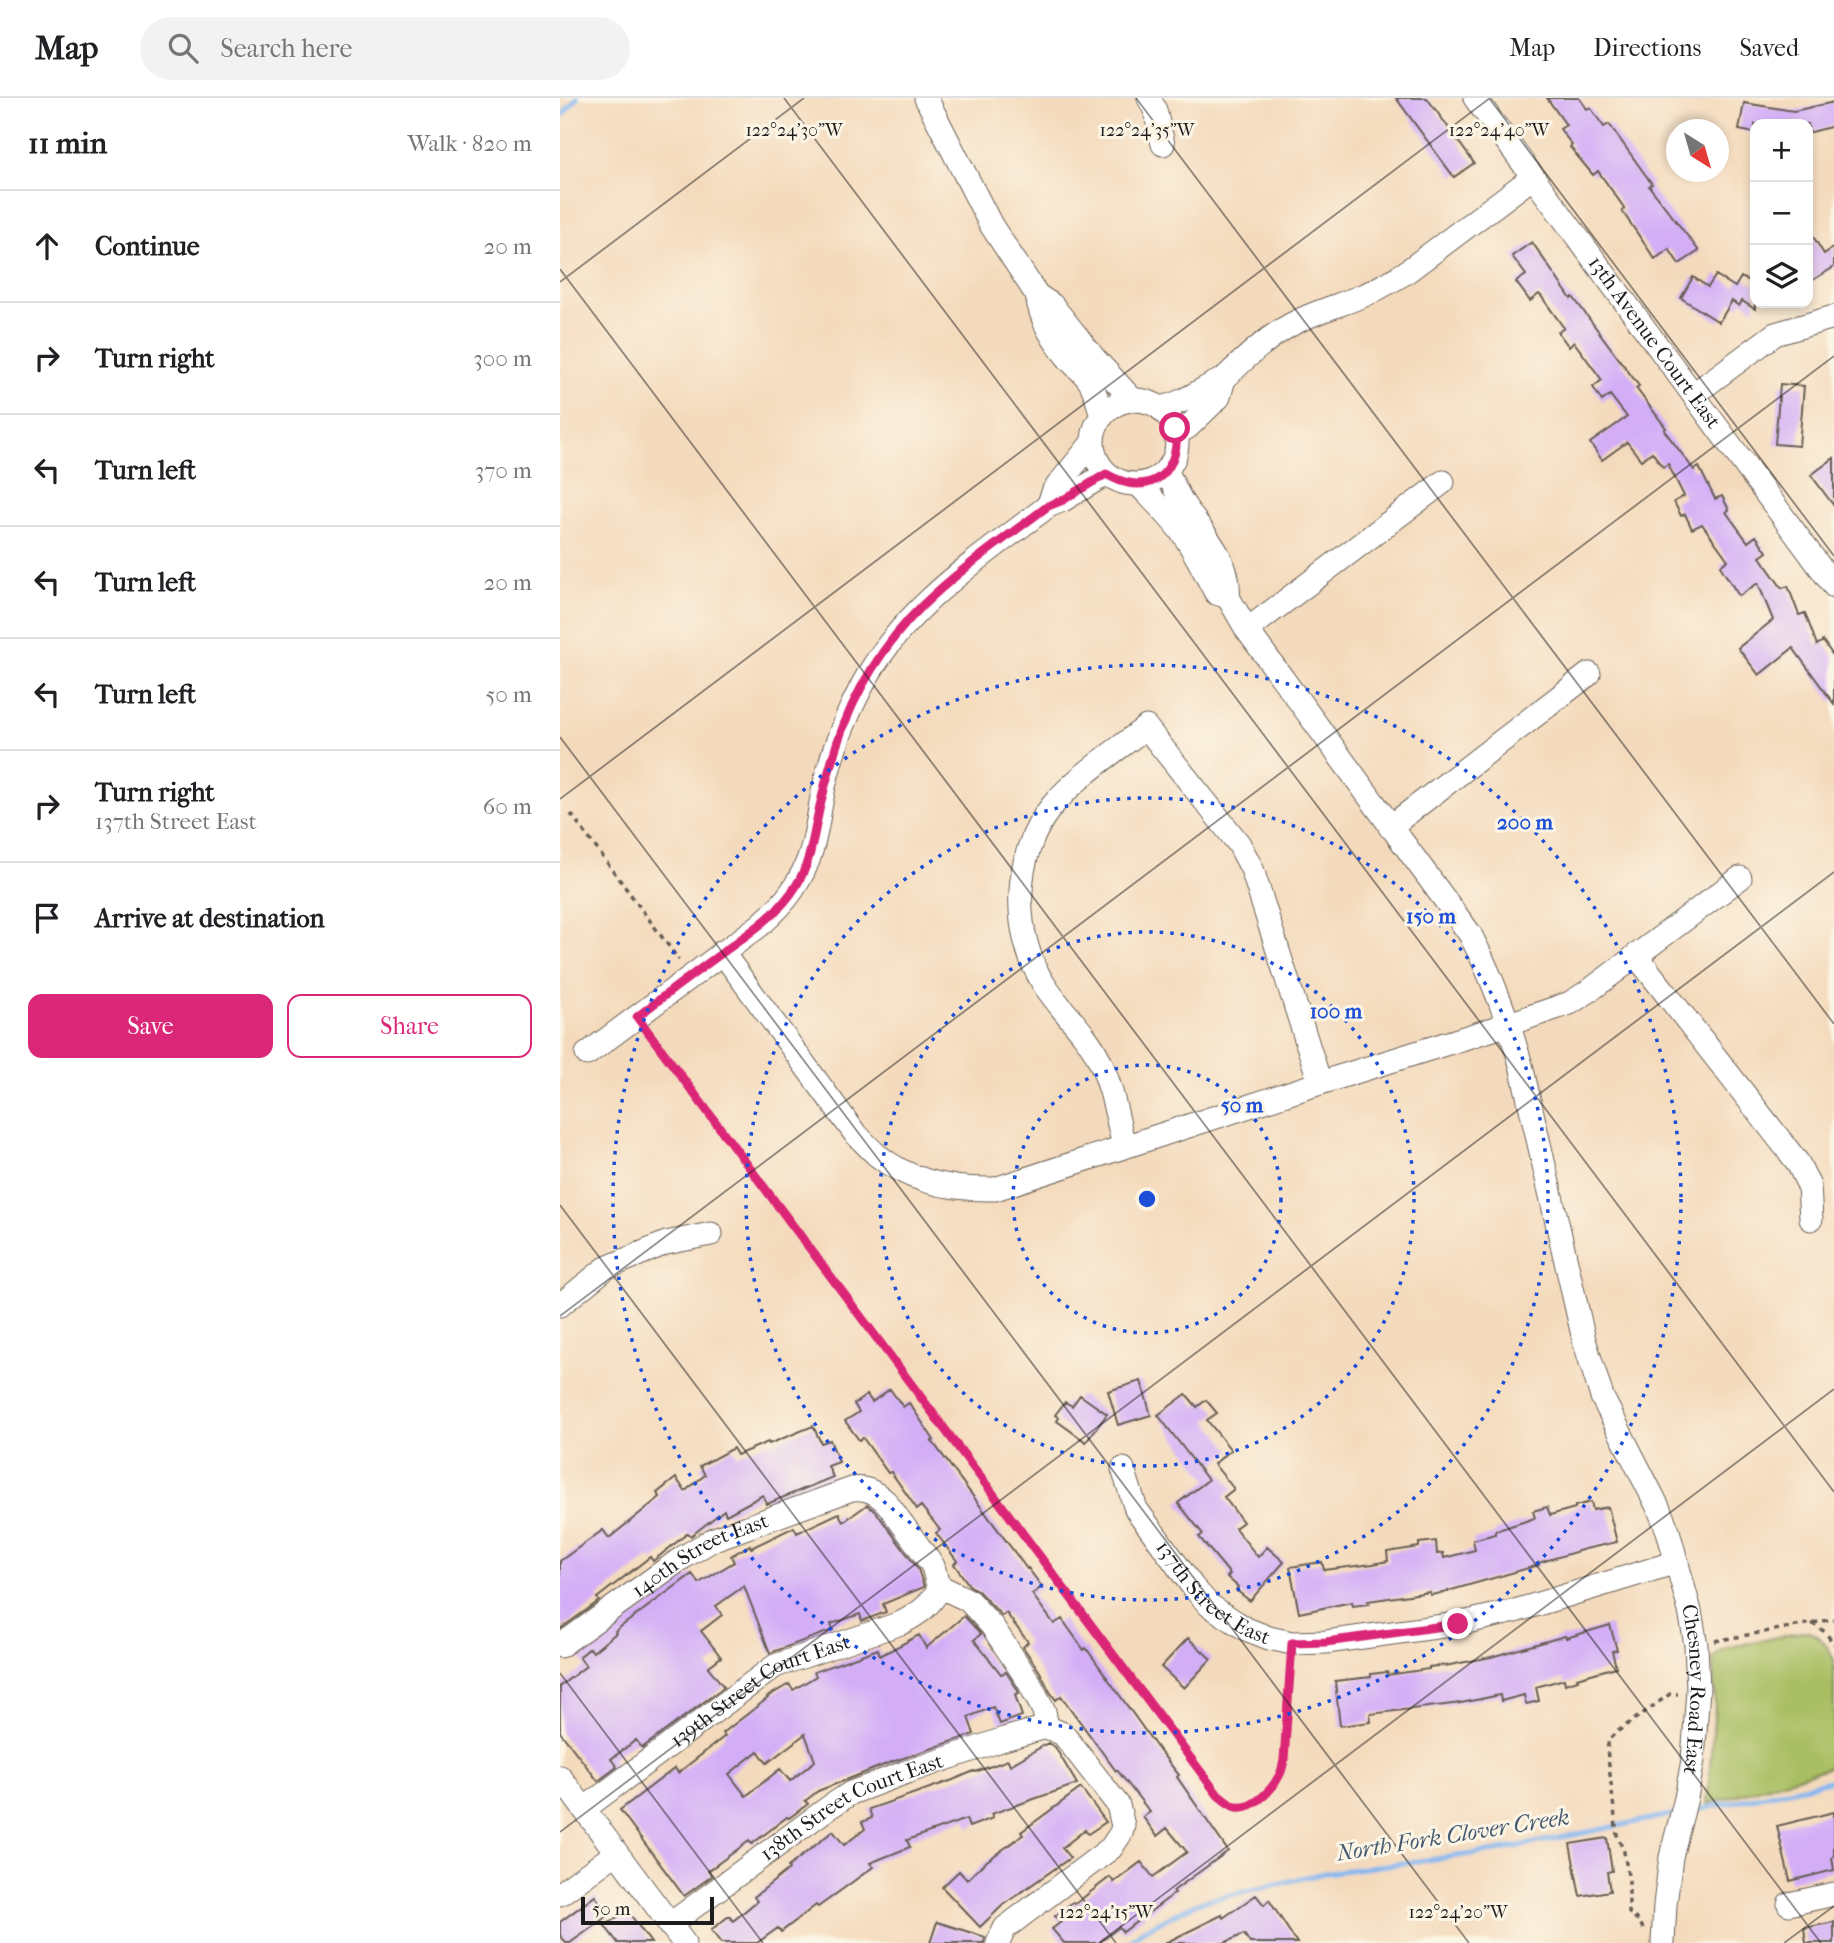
<!DOCTYPE html>
<html lang="en">
<head>
<meta charset="utf-8">
<style>
	body { margin:0; font-family:"IM FELL French Canon",serif; background:#f2f2f2; color:#202124 }
	.controls { position:absolute; right:21px; top:21px; display:grid; overflow:hidden; border-radius:14px; box-shadow:0 4px 10px #0003 }
	.controls button { width:63px; height:63px; display:grid; place-items:center; padding:0; border:0; border-bottom:2px solid #e0e0e0; background:#fff; color:#202124; font:35px sans-serif }
	.compass { position:absolute; left:1106px; top:21px; width:63px; height:63px; border-radius:50%; background:#fff; box-shadow:0 4px 10px #0003; rotate:143deg }
	.scale { position:absolute; left:21px; bottom:18px; width:133px; box-sizing:border-box; padding-left:7px; border:4px solid #1c1c1c; border-top:0; font-size:19px; line-height:24px; white-space:nowrap; color:#1c1c1c; -webkit-text-stroke:5px #fcf5e5; paint-order:stroke }
	.stop { position:absolute; width:21px; height:21px; margin:-16px; border:5px solid #db2777; border-radius:50%; background:#fff }
	.stop.end { background:#db2777; border-color:#fff; box-shadow:0 2px 7px #0008 }
	.list { margin:0; padding:0; list-style:none }
	h2 { display:flex; justify-content:space-between; align-items:center; height:91px; margin:0; padding:0 28px; font-size:30px }
	h2 small { font-size:23px; font-weight:400; color:#757577 }
	.list li { display:grid; grid-template-columns:46px 1fr auto; gap:21px; align-items:center; box-sizing:border-box; height:112px; padding:0 28px; border-top:2px solid #e0e0e0 }
	.list b { display:block; font-size:26px; white-space:nowrap }
	.list p { margin:0; font-size:23px; white-space:nowrap; color:#757577 }
	.list em { font-size:23px; font-style:normal; color:#757577 }
	.actions { display:flex; gap:14px; padding:21px 28px }
	.actions a { flex:1; padding:16px 0; border:2px solid #db2777; border-radius:14px; text-align:center; font-size:24px; color:#db2777 }
	.actions .main { background:#db2777; color:#fff }
	.icon { flex:none; width:38px; height:38px; fill:none; stroke:currentColor; stroke-width:2; stroke-linecap:round; stroke-linejoin:round }
	.map { position:relative; flex:none; width:1274px; height:1845px; overflow:hidden }
	header { display:flex; align-items:center; gap:42px; box-sizing:border-box; height:98px; padding:0 35px; background:#fff; border-bottom:2px solid #e0e0e0 }
	header strong { font-size:33px }
	nav { display:flex; gap:38px; margin-inline-start:auto; font-size:24px }
	.search { width:490px; height:63px; background:#f2f2f2; display:flex; align-items:center; gap:18px; box-sizing:border-box; padding:0 24px; border-radius:38px; color:#757577; font-size:26px }
	main { display:flex }
	aside { flex:1; background:#fff }
	.map>svg:first-child { display:block }
</style>
</head>
<body>
<header>
<strong>Map</strong>
<div class="search"><svg class="icon" aria-label="search" viewBox="0 0 24 24"><circle cx="10" cy="10" r="6"/><path d="M15 15l6 6"/></svg>Search here</div>
<nav><a>Map</a><a>Directions</a><a>Saved</a></nav>
</header>
<main>
<aside>
<h2>11 min<small>Walk · 820 m</small></h2>
<ul class="list">
<li><svg class="icon" aria-label="ahead" viewBox="0 0 24 24"><path d="M12 20V5M6 11l6-6 6 6"/></svg><div><b>Continue</b></div><em>20 m</em></li>
<li><svg class="icon" aria-label="right" viewBox="0 0 24 24"><path d="M7 20v-9h11M14 6l5 5-5 5"/></svg><div><b>Turn right</b></div><em>300 m</em></li>
<li><svg class="icon" aria-label="left" viewBox="0 0 24 24"><path d="M17 20v-9H6M10 6l-5 5 5 5"/></svg><div><b>Turn left</b></div><em>370 m</em></li>
<li><svg class="icon" aria-label="left" viewBox="0 0 24 24"><path d="M17 20v-9H6M10 6l-5 5 5 5"/></svg><div><b>Turn left</b></div><em>20 m</em></li>
<li><svg class="icon" aria-label="left" viewBox="0 0 24 24"><path d="M17 20v-9H6M10 6l-5 5 5 5"/></svg><div><b>Turn left</b></div><em>50 m</em></li>
<li><svg class="icon" aria-label="right" viewBox="0 0 24 24"><path d="M7 20v-9h11M14 6l5 5-5 5"/></svg><div><b>Turn right</b><p>137th Street East</p></div><em>60 m</em></li>
<li><svg class="icon" aria-label="arrive" viewBox="0 0 24 24"><path d="M6 21V4h12l-3 4 3 4H6"/></svg><div><b>Arrive at destination</b></div></li>
</ul>
<div class="actions"><a class="main">Save</a><a>Share</a></div>
</aside>
<div class="map">
<svg width="1274" height="1845" viewBox="0 0 1274 1845">
	<rect width="100%" height="100%" fill="#fcf5e5"/>
	<filter id="ink" filterUnits="userSpaceOnUse"><feTurbulence type="fractalNoise" baseFrequency=".0143" numOctaves="2"/><feDisplacementMap in="SourceGraphic" scale="14" xChannelSelector="R" yChannelSelector="G"/><feConvolveMatrix kernelMatrix="1 2 1 2 8 2 1 2 1" color-interpolation-filters="sRGB"/></filter>
	<filter id="wash" filterUnits="userSpaceOnUse"><feTurbulence type="fractalNoise" baseFrequency=".00686" numOctaves="4" result="noise"/><feDisplacementMap in="SourceGraphic" scale="28" xChannelSelector="R" yChannelSelector="G"/><feGaussianBlur stdDeviation="1.57" result="paint"/><feColorMatrix in="noise" values="0 0 0 0 0 0 0 0 0 0 0 0 0 0 0 0 0 1.4 0 .05"/><feComposite in="paint" operator="in"/></filter>
	<g filter="url(#wash)">
		<rect width="100%" height="100%" fill="#f4dabc"/>
		<path fill="#a9be62" stroke="#626d3f" stroke-width="2" d="M1246 1533C1261 1536 1267 1548 1274 1562V1668L1147 1706 1155 1608 1153 1560 1166 1550Z"/>
		<g fill="none" stroke-linecap="round" stroke-linejoin="round">
			<path stroke="#84b6f0" stroke-width="5" d="M0 20 17 0
				M1128 1714 1274 1682
				M568 1845 583 1832 639 1804 765 1775 936 1753 1115 1716"/>
		</g>
		<g id="blocks">
			<path fill="#d3aef7" fill-rule="evenodd" d="M836 0H867L914 65 894 79Z
				M987 0H1019L1027 11 1030 9 1044 29 1049 26 1092 86 1089 88 1139 153 1119 166 1109 151 1095 161 1062 113 1065 111 1038 73 1033 77 1010 49 1012 47 1000 31 1006 27Z
				M1274 4V28L1248 35V26H1195V35L1179 32 1184 5 1234 13Z
				M1248 130 1264 156 1274 149V169L1248 185Z
				M972 144 1011 201 1013 199 1079 288 1076 290 1106 330 1104 332 1134 372 1139 369 1155 401 1162 398 1169 412 1166 414 1188 444 1196 438 1207 454 1200 459 1222 490 1228 488 1239 517 1245 515 1257 547 1263 543 1274 559V606L1233 550 1199 577 1178 550 1213 522 1198 485 1179 498 1160 468 1168 462 1142 426 1132 431 1125 416 1121 418 1114 404 1124 398 1108 366 1103 369 1092 354 1081 362 1067 344 1042 362 1030 345 1067 319 1050 297 1042 303 1033 289 1042 282 1014 244 1009 249 998 234 1004 230 981 198 979 196 970 203 956 184 966 177 952 158Z
				M1156 177 1175 189 1181 179 1195 187V211L1182 203 1179 208 1172 203 1159 224 1121 200 1133 179 1148 189Z
				M1220 286 1244 288 1239 348 1215 346Z
				M1274 360V408L1251 377Z
				M581 1283 591 1317 558 1327 548 1293Z
				M330 1291 343 1309 349 1305 374 1342 372 1343 467 1471 468 1470 482 1489 472 1496 494 1526 502 1521 524 1552 526 1550 598 1651 619 1677 617 1679 668 1753 613 1793 615 1795 563 1834 559 1829 539 1845H504L492 1831 501 1824 495 1818 513 1804 515 1806 550 1779 554 1784 581 1764 593 1779 627 1754 607 1730 597 1738 583 1719 590 1714 557 1672 556 1673 501 1598 496 1602 490 1594 480 1574 463 1549 468 1544 446 1515 442 1518 418 1493 409 1487 394 1466 397 1463 376 1435 380 1432 361 1408 357 1411 331 1374 328 1375 303 1340 299 1342 285 1323 299 1314 294 1306 307 1297 312 1304Z
				M626 1296 637 1309 646 1302 657 1315 647 1322 671 1352 654 1366 674 1391 664 1399 683 1424 675 1430 698 1459 707 1449 724 1464 690 1503 676 1492 678 1489 667 1479 670 1476 639 1439 643 1436 618 1405 648 1382 598 1317Z
				M520 1297 547 1316 526 1344 497 1323 499 1320 495 1317 505 1304 512 1308Z
				M253 1328 261 1345 270 1342 279 1364 268 1368 273 1379 207 1406 203 1397 166 1417 164 1412 131 1438 128 1435 93 1463 90 1459 37 1500 39 1503 0 1531V1463L43 1432 49 1440 100 1399 97 1395 116 1380 125 1393 145 1377 140 1368 173 1350 177 1357 208 1344 209 1346Z
				M1031 1404 1033 1412 1048 1409 1057 1444 1025 1451 978 1465 979 1467 888 1493V1494L870 1497V1494L808 1503 809 1506 793 1508 792 1504 739 1515 730 1469 762 1464 764 1472 813 1466 828 1463 827 1454 859 1449V1445L876 1443 877 1456 883 1455 884 1460 915 1452 913 1442 935 1436V1433L975 1420 973 1413 987 1409 990 1417 1015 1410V1408Z
				M307 1407 316 1414 358 1471 364 1489 323 1506 326 1514 302 1523 300 1516 271 1526 273 1532 210 1555 184 1488 156 1508 162 1517 141 1533 161 1559 148 1569 164 1589 82 1650 76 1642 51 1661 57 1669 38 1683 0 1634V1588L26 1568 19 1559 30 1550 33 1554 56 1535 55 1533 132 1476 139 1485 174 1464 171 1458 190 1447 191 1450 234 1429 237 1435 279 1415 283 1424Z
				M404 1518 421 1536 414 1542 441 1576 446 1574 456 1589 459 1595 455 1597 462 1618 440 1626 433 1609 408 1619 414 1636 329 1665 258 1693 245 1703 248 1706 229 1720 227 1719 192 1746 189 1743 148 1773 152 1778 124 1798 60 1712 115 1670 118 1675 165 1638 163 1635 208 1600 207 1599 229 1586 233 1592 256 1578 254 1574 318 1551 320 1558 359 1537 366 1550ZM245 1636 255 1663 230 1683 220 1671 186 1698 169 1676 198 1653 207 1665Z
				M1050 1527 1057 1552 1052 1553 1056 1569 1017 1580 1018 1582 1005 1586 1004 1581 976 1589 979 1603 966 1606 964 1597 941 1603 940 1597 901 1605 810 1616 811 1624 780 1628 775 1583 811 1579V1576L827 1574 828 1577 869 1571V1569L885 1567V1568L931 1559 1005 1538 1006 1540Z
				M628 1540 651 1561 624 1590 601 1569Z
				M488 1645 495 1649 517 1686 431 1716 433 1720 409 1729 406 1721 347 1742 350 1749 310 1765 313 1769 258 1809 256 1807 221 1834 218 1830 197 1845H161L151 1832 169 1818 173 1823 197 1803 194 1799 229 1771 228 1769 273 1733 284 1747 305 1731 302 1724 312 1720 309 1711 393 1682 414 1673 415 1674 448 1662 450 1667Z
				M521 1690 546 1724 528 1736 525 1732 502 1750 510 1760 443 1807 420 1829 382 1789 399 1773 407 1782 424 1765 463 1737 461 1734Z
				M1274 1714V1757L1272 1760 1274 1772 1230 1783 1217 1728Z
				M1047 1740 1052 1773 1047 1774 1050 1793 1020 1798 1010 1746Z
				M696 1797 704 1807 709 1802 737 1845H690L684 1836 664 1845H605L662 1817 663 1820Z
				M35 1798 49 1817 10 1845H6L0 1837V1824Z
				M67 1812 91 1845H58L45 1828Z
				M377 1824 425 1839 424 1845H370Z
				M1274 1824V1845H1246L1244 1830Z"/>
		</g>
	</g>
	<g filter="url(#ink)">
		<use href="#blocks" fill-opacity="0" stroke="#685e54" stroke-width="2"/>
		<g fill="none" stroke-linecap="round" stroke-linejoin="round">
			<defs>
				<g id="minor">
					<path d="M366 0 431 127 477 197"/>
					<path d="M589 0 595 12 603 46"/>
					<path id="s1" d="M915 0 1274 488"/>
					<path d="M664 281C682 263 701 245 722 232 747 216 775 209 802 198 817 192 831 183 845 175L973 79"/>
					<path d="M1134 296 1215 236 1274 219"/>
					<circle cx="575" cy="344" r="42"/>
					<path d="M601 310C625 305 642 290 664 281L659 299 628 329 616 336"/>
					<path d="M542 318C538 306 536 292 528 281 523 274 515 268 509 261 492 241 481 223 477 197L492 207 534 260 572 301"/>
					<path d="M532 345 494 392 488 408 503 402 546 376"/>
					<path d="M578 386C593 402 610 418 623 436 636 455 645 475 656 495L668 499C672 463 642 435 624 407 617 396 612 384 606 372"/>
					<path id="s2" d="M668 499 687 532 910 836C932 878 948 922 961 967L1024 1242 1042 1299 1098 1409 1108 1433 1130 1513 1136 1547 1138 1591 1133 1662 1126 1700 1111 1759 1105 1807 1103 1845"/>
					<path d="M687 532 883 384"/>
					<path d="M830 729 1029 576"/>
					<path d="M162 854 294 1034C301 1041 309 1050 317 1057 350 1084 393 1092 435 1091L760 985 949 926 1010 905 1029 893 1180 780"/>
					<path d="M1076 857 1238 1065 1249 1088 1251 1121"/>
					<path d="M27 956 199 828C225 806 243 783 252 750 259 726 260 701 267 677 275 646 287 616 302 588 343 509 420 460 488 408"/>
					<path d="M564 1048C557 1020 552 988 539 961 526 934 502 914 485 888 451 837 452 756 492 708 518 677 555 654 586 629L679 746 692 771 760 985"/>
					<path d="M0 1207 46 1170 106 1145 151 1136"/>
					<path id="s3" d="M563 1371 576 1411 633 1489 649 1507 686 1531 709 1540 732 1545 766 1544 898 1526 955 1513 1117 1464"/>
					<path d="M381 1489 408 1502 432 1528 468 1582 484 1613 487 1629"/>
					<path id="s4" d="M0 1548 122 1460 154 1441 292 1391C307 1389 317 1395 327 1405L373 1468 377 1484 381 1489"/>
					<path d="M0 1679 124 1845"/>
					<path id="s5" d="M24 1711 215 1568 341 1525C361 1515 369 1508 381 1489"/>
					<path d="M0 1796 56 1755"/>
					<path d="M1229 1806 1274 1796"/>
					<path id="s6" d="M109 1827 268 1710 291 1695 344 1675 444 1641 487 1629 503 1636 558 1707 563 1728 561 1735 551 1750 445 1830 438 1845"/>
				</g>
			</defs>
			<use href="#minor" stroke="#685e54" stroke-width="25"/>
			<path stroke="#685e54" stroke-width="3.5" stroke-dasharray="5 5" stroke-linecap="butt" d="M11 716 119 862
				M89 935 658 1697C664 1702 669 1707 676 1709 693 1712 712 1692 719 1678 722 1673 723 1667 724 1662L731 1564
				M1252 1525 1265 1534 1274 1546
				M1155 1543 1274 1521
				M1083 1831 1080 1824 1069 1815V1783L1064 1754 1057 1737 1047 1651 1049 1642 1054 1636 1110 1596H1118"/>
			<use href="#minor" stroke="#fff" stroke-width="23"/>
		</g>
	</g>
	<g fill="none" stroke-linecap="round" stroke-linejoin="round" filter="url(#ink)">
		<path stroke="#db2777" stroke-width="9" d="M615 330C620 356 608 386 577 386 566 386 555 381 546 376L503 402 488 408C446 440 401 470 363 507 324 545 294 594 277 646 270 668 264 690 259 712 253 739 251 764 236 788 218 817 189 835 162 855 133 876 105 897 77 919L658 1697C664 1702 669 1707 676 1709 693 1712 712 1692 719 1678 722 1673 723 1667 724 1662L732 1545 766 1544 898 1526"/>
	</g>
	<path fill="none" stroke="#1c1c1c" stroke-width="2" stroke-opacity="0.45" d="M224 0 1274 1394M576 0 1274 926M929 0 1274 458M0 171 1261 1845M0 184 244 0M0 639 909 1845M0 701 930 0M0 1107 556 1845M0 1218 1274 258M0 1575 203 1845M0 1734 1274 774M539 1845 1274 1291M1224 1845 1274 1808"/>
	<g fill="none" stroke="#1d4ed8" stroke-width="3.5" stroke-dasharray="3.5 7">
		<circle cx="587" cy="1101" r="134"/>
		<circle cx="587" cy="1101" r="267"/>
		<circle cx="587" cy="1101" r="401"/>
		<circle cx="587" cy="1101" r="534"/>
	</g>
	<g text-anchor="middle" dominant-baseline="central" stroke-width="6" stroke-linejoin="round" paint-order="stroke">
		<g font-size="21" fill="#1c1c1c" stroke="#fcf5e5">
			<text stroke="none"><textPath href="#s1" startOffset="303">13th Avenue Court East</textPath></text>
			<text stroke="none"><textPath href="#s4" startOffset="168">140th Street East</textPath></text>
			<text stroke="none"><textPath href="#s3" startOffset="158">137th Street East</textPath></text>
			<text stroke="none"><textPath href="#s2" startOffset="1209">Chesney Road East</textPath></text>
			<text stroke="none"><textPath href="#s5" startOffset="214">139th Street Court East</textPath></text>
			<text stroke="none"><textPath href="#s6" startOffset="219">138th Street Court East</textPath></text>
		</g>
		<g font-size="23" font-style="italic" fill="#465a71" stroke="#fcf5e5">
			<text transform="translate(893 1737) rotate(-9)">North Fork Clover Creek</text>
		</g>
	</g>
	<g font-size="18" text-anchor="middle" fill="#1c1c1c" stroke="#fcf5e5" stroke-width="6" stroke-linejoin="round" paint-order="stroke">
		<text x="234" y="38">122°24'30"W</text>
		<text x="587" y="38">122°24'35"W</text>
		<text x="939" y="38">122°24'40"W</text>
		<text x="546" y="1820">122°24'15"W</text>
		<text x="898" y="1820">122°24'20"W</text>
	</g>
	<circle cx="587" cy="1101" r="10" fill="#1d4ed8" stroke="#fcf5e5" stroke-width="3.5"/>
	<g font-size="21" text-anchor="middle" font-weight="bold" fill="#1d4ed8" stroke="#fcf5e5" stroke-width="6" stroke-linejoin="round" paint-order="stroke">
		<text x="965" y="731">200 m</text>
		<text x="871" y="825">150 m</text>
		<text x="776" y="920">100 m</text>
		<text x="682" y="1014">50 m</text>
	</g>
</svg>
<div class="controls">
<button>+</button>
<button>−</button>
<button><svg class="icon" aria-label="layers" viewBox="0 0 24 24"><path d="M12 4l9 5-9 5-9-5zM3 14l9 5 9-5"/></svg></button>
</div>
<svg class="compass" viewBox="-18 -18 36 36"><path d="M0-13l5 13h-10z" fill="#e53935"/><path d="M0 13l5-13h-10z" fill="#757577"/></svg>
<div class="scale">50 m</div>
<div class="stop" style="left:615px;top:330px"></div>
<div class="stop end" style="left:898px;top:1526px"></div>
</div>
</main>
</body>
</html>
